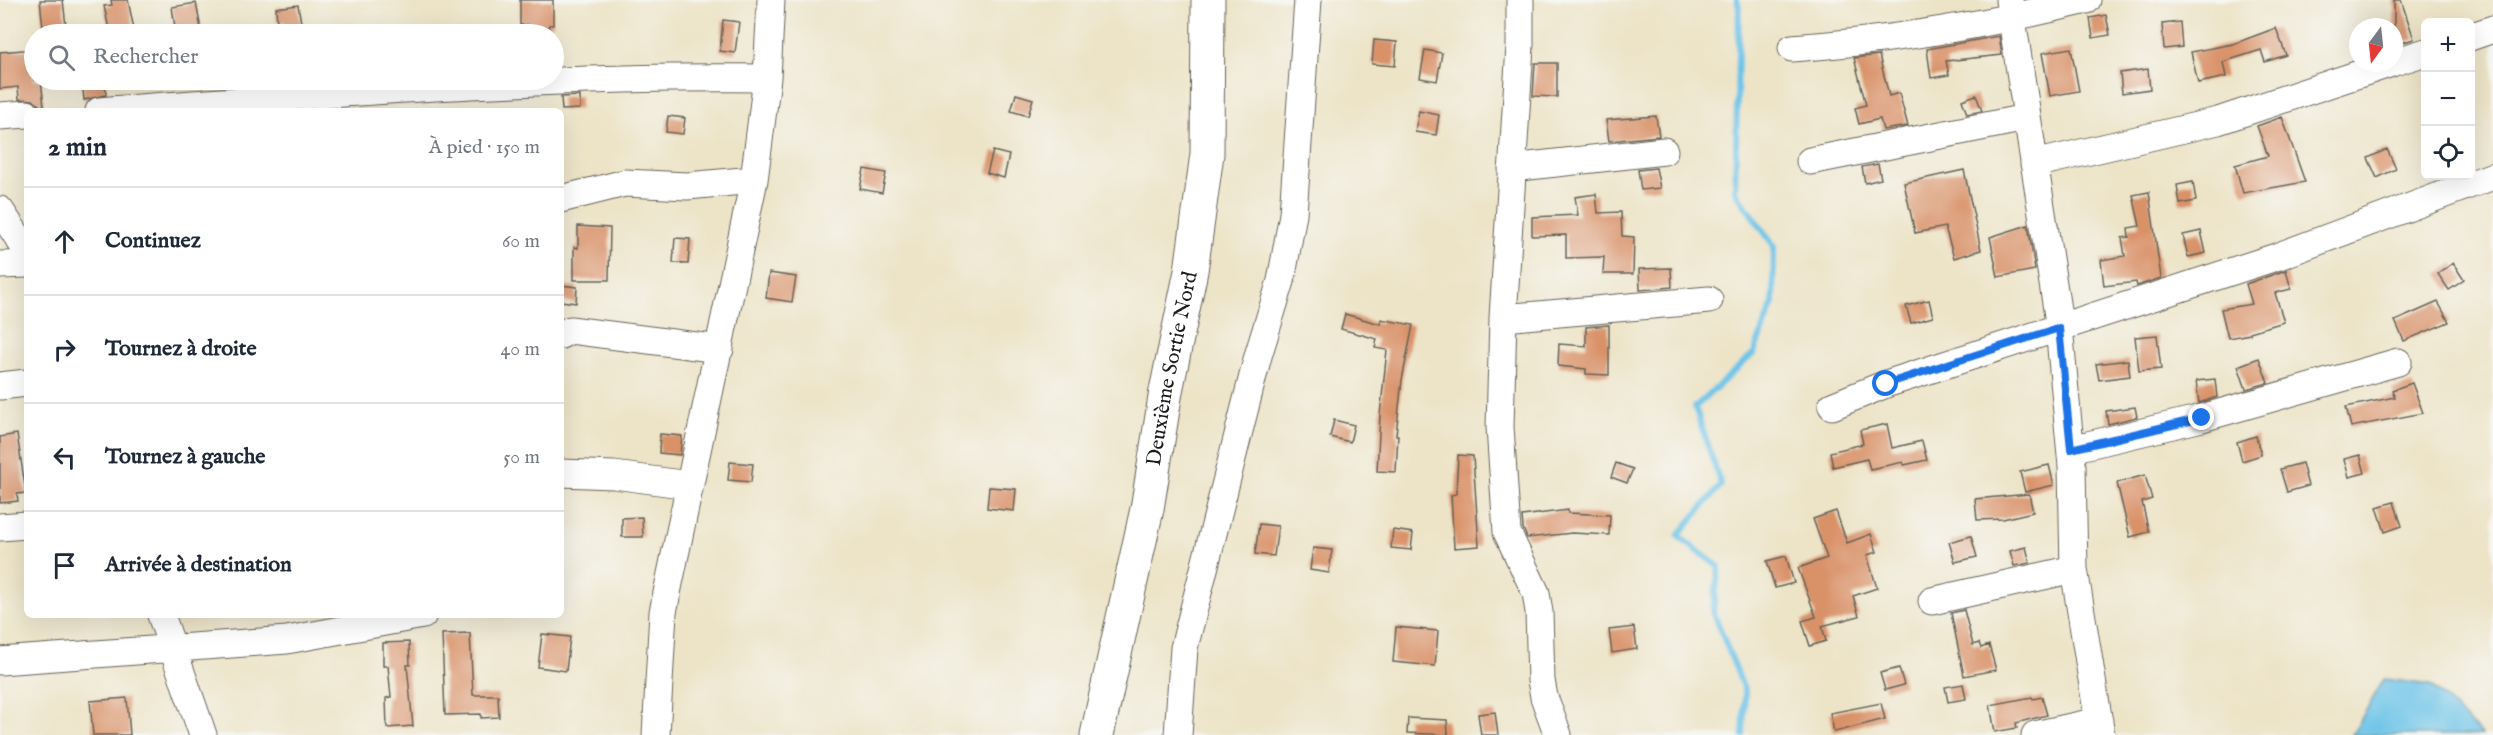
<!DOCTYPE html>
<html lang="fr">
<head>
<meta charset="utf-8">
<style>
	body { margin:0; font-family:"IM FELL English",serif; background:#f2f2f3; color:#1f2937 }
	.controls { position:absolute; right:18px; top:18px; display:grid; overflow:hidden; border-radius:9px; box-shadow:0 6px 24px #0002 }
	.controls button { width:54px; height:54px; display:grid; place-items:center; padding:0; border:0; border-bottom:2px solid #e0e1e3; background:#fff; color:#1f2937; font:30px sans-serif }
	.compass { position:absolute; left:2349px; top:18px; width:54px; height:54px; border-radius:50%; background:#fff; box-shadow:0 6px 24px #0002; rotate:195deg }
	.stop { position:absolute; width:18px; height:18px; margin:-14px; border:4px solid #1a73e8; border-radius:50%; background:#fff }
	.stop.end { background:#1a73e8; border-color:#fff; box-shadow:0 2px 6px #0008 }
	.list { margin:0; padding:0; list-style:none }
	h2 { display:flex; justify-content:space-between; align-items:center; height:78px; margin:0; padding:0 24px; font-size:26px }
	h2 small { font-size:20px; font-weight:400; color:#747a83 }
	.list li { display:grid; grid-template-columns:39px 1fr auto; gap:18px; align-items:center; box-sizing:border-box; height:108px; padding:0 24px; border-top:2px solid #e0e1e3 }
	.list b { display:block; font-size:22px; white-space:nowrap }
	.list em { font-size:20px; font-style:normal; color:#747a83 }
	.icon { flex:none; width:33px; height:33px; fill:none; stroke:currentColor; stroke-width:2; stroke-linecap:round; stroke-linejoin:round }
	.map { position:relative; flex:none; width:2493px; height:735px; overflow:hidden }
	.search { position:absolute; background:#fff; box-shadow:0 6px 24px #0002; left:24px; top:24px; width:540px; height:66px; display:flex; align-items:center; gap:15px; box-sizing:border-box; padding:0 21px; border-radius:33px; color:#747a83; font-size:22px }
	.panel { position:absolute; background:#fff; box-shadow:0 6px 24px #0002; left:24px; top:108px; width:540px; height:510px; border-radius:9px }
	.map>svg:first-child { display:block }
</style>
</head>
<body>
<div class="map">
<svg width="2493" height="735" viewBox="0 0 2493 735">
	<rect width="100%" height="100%" fill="#f6f6f2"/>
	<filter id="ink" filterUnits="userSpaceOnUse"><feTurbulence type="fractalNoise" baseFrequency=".0167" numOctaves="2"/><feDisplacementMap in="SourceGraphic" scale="12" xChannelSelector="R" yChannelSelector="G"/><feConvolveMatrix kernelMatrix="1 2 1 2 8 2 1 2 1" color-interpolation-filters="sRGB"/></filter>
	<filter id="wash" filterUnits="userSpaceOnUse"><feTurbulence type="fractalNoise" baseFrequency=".008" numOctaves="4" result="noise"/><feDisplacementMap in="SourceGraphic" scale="24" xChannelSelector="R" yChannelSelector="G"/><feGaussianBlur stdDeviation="1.35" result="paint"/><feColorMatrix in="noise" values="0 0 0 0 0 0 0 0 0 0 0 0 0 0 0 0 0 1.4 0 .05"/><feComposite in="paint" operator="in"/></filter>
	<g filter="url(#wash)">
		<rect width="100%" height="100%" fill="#ede4c8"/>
		<path fill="#6ac3e8" stroke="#437082" stroke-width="1.5" d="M2384 679 2431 685 2482 735H2352Z"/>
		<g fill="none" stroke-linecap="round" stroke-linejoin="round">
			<path stroke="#6ac3e8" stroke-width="6" d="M1737 0 1739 7 1735 191 1774 246 1773 303 1754 353 1695 407 1721 485 1678 536 1719 567 1713 611 1745 692 1743 735"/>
		</g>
		<g id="blocks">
			<path fill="#d99168" d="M40 0H63L66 26 43 28Z
				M111 0H128L135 34H110L104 6 112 5Z
				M520 0H553V25H549L551 34H530L528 25H520Z
				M2394 0H2401L2414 39 2394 45Z
				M196 3 202 34H176L172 7Z
				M298 5 303 34H287L284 22 277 23 276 8Z
				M2106 15 2110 35 2093 38 2090 18Z
				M723 20 739 22 735 53 720 51Z
				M2180 22 2182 47 2164 49 2162 24Z
				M2276 28 2286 55 2265 62 2261 50 2223 62 2226 77 2198 83 2191 52 2233 44Z
				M1999 36 2002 55 1946 61 1949 75 1931 78 1927 49Z
				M1374 40 1397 42 1395 66 1372 64Z
				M2071 48 2079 91 2050 96 2042 53Z
				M34 49V80H41L44 106 41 107 33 100 19 99 18 87 0 89V52Z
				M1425 50 1442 53 1437 81 1420 78Z
				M1879 55 1889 96 1899 93 1908 126 1883 130 1880 119 1859 124 1855 108 1866 105 1854 58Z
				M1535 63H1557V97L1533 96Z
				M2148 69 2150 89 2122 93 2120 73Z
				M82 80H105L106 95 84 100Z
				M1016 94 1033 99 1028 116 1011 111Z
				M1976 95 1982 111 1967 114 1962 100Z
				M580 96V109L562 110 561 97Z
				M1419 111 1439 115 1436 135 1415 132Z
				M668 116 685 118 683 134 666 132Z
				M1656 116 1659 136 1609 141 1606 120Z
				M2282 117 2305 182 2243 193 2235 165 2268 156 2257 126Z
				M2387 149 2396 169 2377 178 2368 158Z
				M993 151 1009 155 1004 178 987 173Z
				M1878 164 1881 179 1865 183 1862 167Z
				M1656 168 1660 188 1641 190 1638 170Z
				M864 169 886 173 882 193 860 189Z
				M1964 170 1981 250 1954 258 1945 227 1915 233 1904 183Z
				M2193 182 2196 201 2180 204 2177 185Z
				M2149 192 2161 278 2137 286 2136 282 2104 286 2101 260 2125 256 2122 238 2129 237 2128 228 2140 226 2133 195Z
				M1596 194 1598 213 1621 212 1622 236 1634 237 1633 274H1603L1604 257 1566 258V235L1532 236V217L1578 215 1575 197Z
				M2028 225 2035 270 1998 277 1990 237Z
				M578 226 610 228 609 280H574V247L578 248Z
				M2201 231 2206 253 2188 257 2183 235Z
				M675 238 690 239 688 264 673 263Z
				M2453 263 2464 280 2449 290 2438 274Z
				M1671 268 1672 287 1640 290 1639 269Z
				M2286 270 2291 289 2275 293 2284 322 2250 332V334L2228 338 2221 309 2252 304 2246 284Z
				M769 273 796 277 792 302 766 298Z
				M561 285 577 287 576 303 561 301Z
				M1929 300 1933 317 1911 323 1906 306Z
				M2438 302 2449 322 2404 341 2395 321Z
				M1345 314 1380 324 1381 319 1413 325 1402 380 1396 435H1398L1396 472 1377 471 1380 415 1387 350 1375 348 1377 339 1341 329Z
				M1609 325V375L1586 374V369L1558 366 1559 344 1586 346V327Z
				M2157 335 2161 369 2139 371 2135 337Z
				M2259 358 2268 383 2246 389 2238 366Z
				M2128 360 2130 376 2099 380 2096 364Z
				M2215 379 2217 397 2199 403 2196 381Z
				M2412 383 2423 413 2351 427 2346 407 2395 397 2392 390Z
				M2135 407 2137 417 2108 424 2106 411Z
				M1334 420 1354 425 1350 442 1330 437Z
				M1887 424 1892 448 1922 441 1927 460 1904 465 1903 462 1870 469 1867 459 1833 467 1830 452 1863 444 1860 430Z
				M17 434 26 493 17 494 18 501 0 503V437Z
				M660 434 682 436 680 455 659 453Z
				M2256 436 2261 455 2242 461 2237 442Z
				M1458 455 1473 456 1479 546 1454 548 1451 495 1456 494Z
				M2360 455 2365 473 2349 477 2344 459Z
				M730 462 753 464 751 482 728 480Z
				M1616 463 1633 469 1627 483 1611 477Z
				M2302 463 2308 486 2287 492 2280 469Z
				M2049 465 2054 485 2025 492 2020 472Z
				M2145 475 2152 499 2142 502 2149 532 2130 537 2117 483Z
				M989 487 1016 489 1014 511 987 508Z
				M2029 494 2033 512 2003 519 1977 520 1975 499Z
				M2394 502 2402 526 2385 532 2377 507Z
				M1568 510V513L1610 515 1609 535 1572 533 1527 538 1523 528 1522 516Z
				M1836 511 1847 543 1871 534 1877 552 1867 555 1877 588 1853 596 1859 616 1822 626 1826 641 1810 646 1802 621 1816 617 1798 568 1827 558 1813 519Z
				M642 517 643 537H622V518Z
				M1259 524 1278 526 1274 556 1255 554Z
				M1393 530 1413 533 1411 550 1391 548Z
				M1971 536 1977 557 1955 562 1949 542Z
				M2026 547 2030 563 2014 566 2010 551Z
				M1313 548 1332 550 1329 573 1310 570Z
				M1786 556 1794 583 1775 588 1767 561Z
				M1964 610 1973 645 1979 643 1981 648 1989 645 1996 670 1964 676 1951 613Z
				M1396 627 1438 631 1435 666 1393 662Z
				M1634 627 1637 649 1612 653 1609 630Z
				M470 633 473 695H498L499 717 481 718V714L445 715 442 634Z
				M542 634 570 637 566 671 538 667Z
				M409 642 410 665H407L413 726 387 728 386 698 391 697 388 666H383V643Z
				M1899 668 1904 685 1885 690 1880 673Z
				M1963 684 1966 699 1948 702 1945 687Z
				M2032 697 2033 699 2042 697 2047 715 2016 723 2017 728 1995 732 1990 705Z
				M127 698 130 735H93L90 701Z
				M1881 703 1885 719 1834 732 1830 713Z
				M1495 712 1498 735H1481L1478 714Z
				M1408 718 1447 720 1448 735 1407 733Z"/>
		</g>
	</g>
	<g filter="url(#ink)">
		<use href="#blocks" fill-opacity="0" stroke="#656258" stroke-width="1.5"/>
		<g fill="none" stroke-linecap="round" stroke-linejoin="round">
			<defs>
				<path id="minor" d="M1520 0V46L1503 318 1500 427 1507 532 1536 593 1539 612 1541 680 1544 697 1558 735
					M2009 0 2058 316 2072 466 2074 569 2101 735
					M2470 37 2493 29
					M1792 48C1892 41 1991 24 2087 0
					M2394 62 2426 52
					M99 111C321 95 544 75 767 78
					M0 116 27 114
					M1810 161 2026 118
					M2034 164 2218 121 2392 63
					M1512 168 1664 151
					M561 199 625 183 687 186 754 180
					M0 210 27 251
					M0 265 27 264
					M1503 318 1709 300
					M561 335 570 330 720 349
					M0 386 27 383
					M1832 406 1886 384 2276 257 2493 176
					M2071 449 2202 418 2398 362
					M561 473 614 475 689 485
					M0 527 27 525
					M1932 601 2074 569
					M161 615 203 735
					M0 661 287 640 423 615
					M656 735 663 612 754 180 767 78 771 0
					M1178 735 1184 648 1258 356 1281 281 1293 214 1308 0
					M2035 735 2099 721"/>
				<g id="major">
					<path id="s1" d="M1097 735 1147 509 1166 391 1191 271 1207 154 1208 0"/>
				</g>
			</defs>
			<use href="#minor" stroke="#656258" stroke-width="29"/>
			<use href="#major" stroke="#656258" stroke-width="35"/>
			<use href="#minor" stroke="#fff" stroke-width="27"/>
			<use href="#major" stroke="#fff" stroke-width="33"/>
		</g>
	</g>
	<g fill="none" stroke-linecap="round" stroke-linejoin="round" filter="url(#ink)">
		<path stroke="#1a73e8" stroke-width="8" d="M1886 384 2059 328 2071 449 2202 418"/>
	</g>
	<g text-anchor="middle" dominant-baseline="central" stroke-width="6" stroke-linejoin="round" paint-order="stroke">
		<g font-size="21" fill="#1c1c1c" stroke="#f6f6f2">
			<text stroke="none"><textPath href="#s1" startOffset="374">Deuxième Sortie Nord</textPath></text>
		</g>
	</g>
</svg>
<div class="controls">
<button>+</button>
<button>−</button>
<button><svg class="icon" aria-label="locate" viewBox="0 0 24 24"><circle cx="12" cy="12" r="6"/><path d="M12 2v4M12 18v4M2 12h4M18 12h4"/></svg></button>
</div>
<svg class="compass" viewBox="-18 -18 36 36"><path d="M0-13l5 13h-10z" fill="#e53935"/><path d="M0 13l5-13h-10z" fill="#747a83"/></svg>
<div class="stop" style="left:1886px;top:384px"></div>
<div class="stop end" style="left:2202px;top:418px"></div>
<div class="search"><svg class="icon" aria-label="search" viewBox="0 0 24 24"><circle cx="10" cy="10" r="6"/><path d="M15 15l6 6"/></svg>Rechercher</div>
<section class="panel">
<h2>2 min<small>À pied · 150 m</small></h2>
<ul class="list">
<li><svg class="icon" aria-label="ahead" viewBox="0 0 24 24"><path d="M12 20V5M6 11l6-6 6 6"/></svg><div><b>Continuez</b></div><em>60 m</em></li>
<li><svg class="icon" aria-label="right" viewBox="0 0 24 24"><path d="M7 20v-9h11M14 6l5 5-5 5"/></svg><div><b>Tournez à droite</b></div><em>40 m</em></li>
<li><svg class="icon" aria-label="left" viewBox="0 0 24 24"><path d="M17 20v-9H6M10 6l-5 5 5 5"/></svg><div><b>Tournez à gauche</b></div><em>50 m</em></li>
<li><svg class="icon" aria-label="arrive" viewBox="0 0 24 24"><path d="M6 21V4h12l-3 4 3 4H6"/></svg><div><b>Arrivée à destination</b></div></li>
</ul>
</section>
</div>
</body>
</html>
